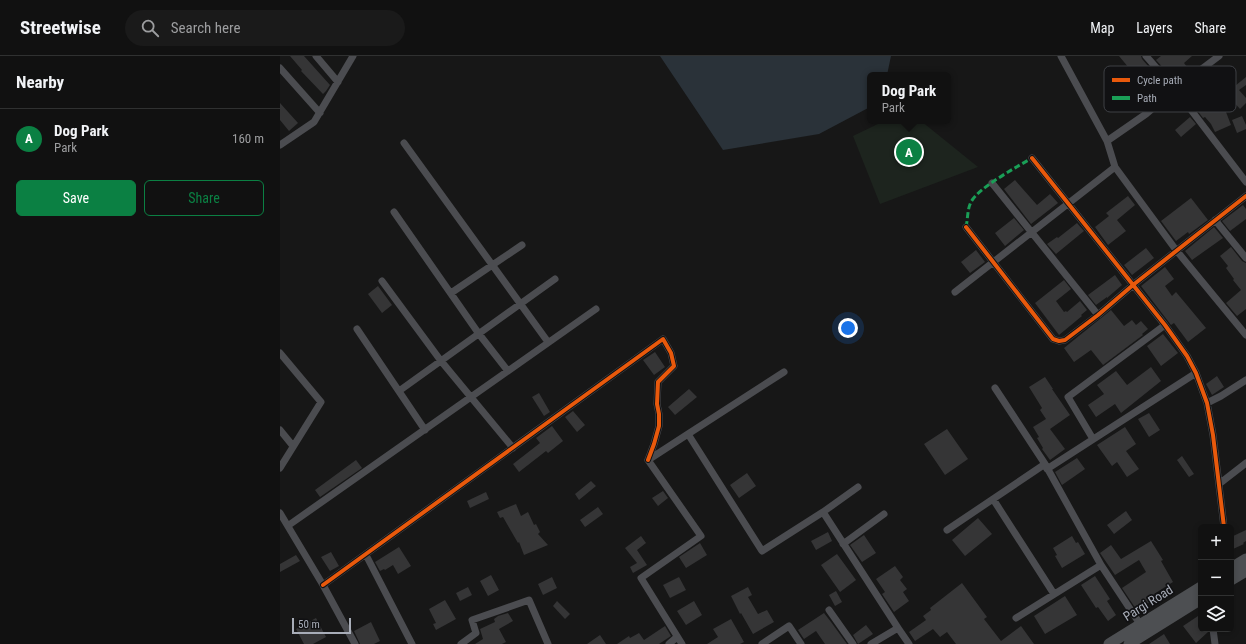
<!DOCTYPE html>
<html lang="en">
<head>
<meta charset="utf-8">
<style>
	body { margin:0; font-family:"Roboto Condensed",sans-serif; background:#1a1a1a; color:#f1f3f6 }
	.controls { position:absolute; right:12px; bottom:12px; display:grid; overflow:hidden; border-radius:6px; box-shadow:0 2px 6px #0003 }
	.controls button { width:36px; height:36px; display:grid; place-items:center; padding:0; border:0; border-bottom:1px solid #303131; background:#111; color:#f1f3f6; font:20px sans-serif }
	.scale { position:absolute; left:12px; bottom:10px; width:59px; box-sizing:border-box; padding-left:4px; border:2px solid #a8adb8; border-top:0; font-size:11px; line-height:14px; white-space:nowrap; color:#a8adb8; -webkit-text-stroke:3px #111113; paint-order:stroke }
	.you { position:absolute; left:568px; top:272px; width:14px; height:14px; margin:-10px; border:3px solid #fff; border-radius:50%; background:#1a73e8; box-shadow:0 0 0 6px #1a73e833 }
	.badge { display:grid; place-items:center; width:26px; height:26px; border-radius:50%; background:#0b8043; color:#fff; font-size:13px; font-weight:700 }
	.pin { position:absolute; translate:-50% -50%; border:2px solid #fff; box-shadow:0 1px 4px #0006 }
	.popup { position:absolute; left:587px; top:16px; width:84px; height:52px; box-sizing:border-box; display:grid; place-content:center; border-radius:6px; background:#111; filter:drop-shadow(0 1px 3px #0005); font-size:13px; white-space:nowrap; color:#9c9d9f }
	.popup b { font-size:15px; color:#f1f3f6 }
	.popup::after { content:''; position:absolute; left:50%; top:100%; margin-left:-8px; border:8px solid transparent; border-top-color:#111 }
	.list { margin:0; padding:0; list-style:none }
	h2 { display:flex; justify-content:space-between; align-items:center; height:52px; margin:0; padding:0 16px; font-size:17px }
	h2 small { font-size:13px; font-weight:400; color:#9c9d9f }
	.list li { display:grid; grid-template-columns:26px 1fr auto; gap:12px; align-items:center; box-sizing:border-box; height:60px; padding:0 16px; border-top:1px solid #303131 }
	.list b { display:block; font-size:15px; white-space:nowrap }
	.list p { margin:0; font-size:13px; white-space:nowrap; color:#9c9d9f }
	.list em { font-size:13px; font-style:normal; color:#9c9d9f }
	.actions { display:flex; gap:8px; padding:12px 16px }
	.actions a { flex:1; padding:9px 0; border:1px solid #0b8043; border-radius:6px; text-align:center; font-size:14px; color:#0b8043 }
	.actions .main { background:#0b8043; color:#fff }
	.icon { flex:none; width:22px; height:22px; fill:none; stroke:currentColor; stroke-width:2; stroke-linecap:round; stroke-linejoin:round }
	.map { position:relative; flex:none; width:966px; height:588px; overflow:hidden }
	header { display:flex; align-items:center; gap:24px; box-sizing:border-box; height:56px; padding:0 20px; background:#111; border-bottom:1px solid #303131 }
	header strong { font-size:19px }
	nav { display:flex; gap:22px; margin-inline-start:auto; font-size:14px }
	.search { width:280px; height:36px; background:#1a1a1a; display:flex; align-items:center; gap:10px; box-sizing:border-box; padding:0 14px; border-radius:22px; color:#9c9d9f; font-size:15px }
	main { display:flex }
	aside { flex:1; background:#111 }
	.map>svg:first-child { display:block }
</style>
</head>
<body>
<header>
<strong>Streetwise</strong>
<div class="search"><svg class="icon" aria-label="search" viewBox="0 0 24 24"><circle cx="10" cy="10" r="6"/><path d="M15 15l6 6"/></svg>Search here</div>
<nav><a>Map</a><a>Layers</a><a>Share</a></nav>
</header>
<main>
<aside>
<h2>Nearby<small></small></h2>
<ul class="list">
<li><span class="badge">A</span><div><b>Dog Park</b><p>Park</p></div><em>160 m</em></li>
</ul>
<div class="actions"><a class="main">Save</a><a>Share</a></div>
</aside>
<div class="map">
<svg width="966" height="588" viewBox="0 0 966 588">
	<rect width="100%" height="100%" fill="#171717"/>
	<path fill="#1d241e" d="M604 65H641L698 111 600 148 573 80Z"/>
	<path fill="#2a3239" d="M380 0H611L607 19H590V51L539 78 443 94Z"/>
	<path fill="#353536" d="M10 0H24L50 29 46 35 43 38 21 15 22 14Z
		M839 0H861L862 3 882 26 868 39 862 32 864 30Z
		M881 0H912L904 7 910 15 896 26 876 4Z
		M928 14 941 46 939 48 946 56 951 69 935 76 931 68 925 61 923 62 904 37 915 28 913 26Z
		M944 19 955 30 966 21V29L959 34 966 42V47L960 53 936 26Z
		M0 47 18 67 9 75 0 64Z
		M962 60 966 69V73L957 77 952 64Z
		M910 61 916 68 901 81 895 74Z
		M735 124 757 149 770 138 778 147 751 168 724 133Z
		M848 140 855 149 837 164 846 175 828 189 815 171 829 160 826 157Z
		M911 142 928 164 909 178 908 176 896 185 881 165Z
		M963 149 966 153V163L950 175 942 165Z
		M734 162 744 174 725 190 715 177Z
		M797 167 804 175 776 198 767 188 777 181 778 182Z
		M934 171 943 182 912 204 905 195Z
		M951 191 962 205 966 207V253L957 260 946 247 961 234 953 224 954 223 946 212 948 210 940 200Z
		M866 192 874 202 852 219 844 209Z
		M696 194 705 206 690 217 681 206Z
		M885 211 894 223 885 230 892 240 896 236 926 272 908 286 894 267 891 269 861 230Z
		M835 219 842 229 827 242V241L816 249 808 239Z
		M784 224 791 233 776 245 784 256 786 255 787 256 800 245 807 254 801 259 802 260 779 279 755 247Z
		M98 230 112 249 102 257 88 238Z
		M831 254 844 270 852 264 856 269 861 265 868 273 862 278 863 279 823 309 811 294 794 306 784 292Z
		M883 278 898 297 881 310 867 290Z
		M375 296 385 311 374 319 363 304Z
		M871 311 881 325 841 357 835 348 816 361 808 349 824 338 817 329 836 315 847 329Z
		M937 320 944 331 932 339 926 328Z
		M765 321 773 333H772L790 359 770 373 785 393 770 404 762 393 763 392 757 382 759 381 753 371 766 363 760 354 762 352 749 331Z
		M409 333 417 341 395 359 388 351Z
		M259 337 270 356 264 360 252 341Z
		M293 355 305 369 297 376 285 361Z
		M869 357 880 374 869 381 858 363Z
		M272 370 283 385 268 397 266 395 239 416 233 408 260 387 256 382Z
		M845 371 856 388 846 395 859 413 847 421 837 406 832 410 817 389Z
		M667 373 688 403 665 419 644 388Z
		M902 400 914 418 909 421 897 404Z
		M797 402 805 413 782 429 775 416Z
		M76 404 82 412 40 441 35 434Z
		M467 417 476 430 459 442 450 429Z
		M311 425 316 430 299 444 295 438Z
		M383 435 388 442 378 450 372 442Z
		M206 436 209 443 190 452 187 445Z
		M236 448 241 460 248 456 254 469 256 468 260 476 258 478 268 489 244 499 239 486 238 487 223 461 220 462 217 456Z
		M318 451 323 458 305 471 300 464Z
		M846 455 852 464 834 478 827 469Z
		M698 462 712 478 685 500 672 484Z
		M966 474V485L963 487 964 488 953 493 951 488V481Z
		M548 476 552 485 536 494 531 485Z
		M584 479 596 497 582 506 570 489Z
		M361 480 366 487 357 494 367 509 353 517 350 511 357 507 345 492Z
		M792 480 796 487 798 486 805 498 782 512 775 500 777 499 773 492Z
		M871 485 883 504 881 505 893 526 874 538 877 543 856 553 842 532 866 516 859 504 835 519 820 497 831 489 841 503Z
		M420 487 427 499 406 512 399 501Z
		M119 491 131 510 118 518 113 509 105 514 104 513 100 515 95 506Z
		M51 496 59 510 50 515 41 501Z
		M557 498 576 524 560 536 541 509Z
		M16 499 20 505 0 516V508Z
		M615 510 623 521 620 524 627 533 623 536 629 545 614 556 602 538 605 536 596 523Z
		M211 519 219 534 208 540 200 525Z
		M815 520 830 543 827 545 836 559 828 565 818 551 816 552 801 529Z
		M272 521 277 532 263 539 258 528Z
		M399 521 406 534 390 542 383 529Z
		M682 527 707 561 704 563 721 585 741 570 754 588H676L667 576 660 581 653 573 635 585 629 576 646 564 643 560 651 554 650 552Z
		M188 531 192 539 180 545 176 537Z
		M468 531 472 539 468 541 478 558 487 554 494 566 473 578 461 557 460 558 451 540Z
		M556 535 562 546 555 550 549 539Z
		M785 540 797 559 765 578 754 560Z
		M165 544 176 563 156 574 153 568 156 567 149 553Z
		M277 545 290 558 285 563 273 550Z
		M414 545 422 559 406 569 397 555Z
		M228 557 233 565 219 573 226 586 222 588H195L203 583 200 573 215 566 214 563 218 560Z
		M544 557 551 566 567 588H545L536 575 524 583 518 574Z
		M921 558V573H928V576L916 587 903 570Z
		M36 562 46 581 33 588H24L16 573Z
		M451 563 464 586 460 588H427L438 581 433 573Z
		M91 566 100 585 94 588H80L74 575Z
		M586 569 593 578 578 588 573 579Z
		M385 570 391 580 379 588H337L349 580 350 582 359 577 364 584Z
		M884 578 890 588H869Z
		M320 579 326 588H307Z"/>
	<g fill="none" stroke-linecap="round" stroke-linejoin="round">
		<path stroke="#4b4c50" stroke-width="7" d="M36 0 58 26
			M781 0 827 85 835 111 896 194 966 279
			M866 0 895 33 939 0
			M0 12 40 57
			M827 85 866 58 895 33 966 126
			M124 87 268 286
			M0 89 34 66 73 0
			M752 102 885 269 907 300 916 317 927 347 933 379 944 471
			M712 127 818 259
			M114 156 199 278 228 315
			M935 164 966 202
			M686 171 773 283 779 285 785 284 818 259 853 229 966 140
			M102 225 161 305 233 392
			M675 236 835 111
			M171 237 242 189
			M77 273 145 374
			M0 297 41 346 0 412
			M504 316 408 378 482 495 543 456
			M715 332 765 408 821 509 736 562
			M119 335 275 223
			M927 347 941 340 966 324
			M0 374 13 390
			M813 383 788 341 885 269
			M767 413 916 317
			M939 428 966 407
			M578 431 543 456 618 572 591 588
			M713 443 774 538
			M0 457 43 529 75 588
			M9 469 316 253
			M667 474 765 408
			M563 488 604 458
			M86 499 132 588
			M821 509 860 568
			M43 529 383 283 391 297 394 310 378 326 377 348 379 358V370L374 388 368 404
			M549 554 573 588
			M618 572 629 588
			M933 573 935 588
			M181 588 196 577 192 564 249 544 268 588
			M389 588 397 581
			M402 588 361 522 421 480 368 404 408 378
			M482 588 509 570 521 588"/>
		<path stroke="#4d4f52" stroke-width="11" d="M951 512 966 503
			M951 524 966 515
			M829 588 921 531
			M849 588 921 543"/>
		<path stroke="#1a9f57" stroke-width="3" stroke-dasharray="6 3" stroke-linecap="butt" d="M686 171C688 163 687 154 691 146 699 131 737 111 752 102"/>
		<defs>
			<path id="cycleway" d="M752 102 885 269 907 300 916 317 927 347 933 379 944 471
				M686 171 773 283 779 285 785 284 818 259 853 229 966 140
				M43 529 383 283 391 297 394 310 378 326 377 348 379 358V370L374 388 368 404"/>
		</defs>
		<use href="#cycleway" stroke="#111113" stroke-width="6"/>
		<use href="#cycleway" stroke="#e8590c" stroke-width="4"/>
	</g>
	<g text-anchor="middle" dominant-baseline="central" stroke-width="3.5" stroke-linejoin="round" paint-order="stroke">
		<g font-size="13" fill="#a8adb8" stroke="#111113">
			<text transform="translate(868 547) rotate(-32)">Pargi Road</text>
		</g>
	</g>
	<rect x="824" y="10" width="132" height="46" rx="6" fill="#111113" stroke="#3e4045" stroke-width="1"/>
	<rect x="832" y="22" width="18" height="4" fill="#e8590c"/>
	<rect x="832" y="40" width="18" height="4" fill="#1a9f57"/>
	<g font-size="11" fill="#a8adb8">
		<text x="857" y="28">Cycle path</text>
		<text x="857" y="46">Path</text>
	</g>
</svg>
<div class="controls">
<button>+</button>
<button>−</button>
<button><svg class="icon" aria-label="layers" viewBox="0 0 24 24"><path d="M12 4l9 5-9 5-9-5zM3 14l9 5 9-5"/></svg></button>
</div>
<div class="scale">50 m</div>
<div class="you"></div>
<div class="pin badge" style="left:629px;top:96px">A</div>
<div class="popup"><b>Dog Park</b>Park</div>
</div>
</main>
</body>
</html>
